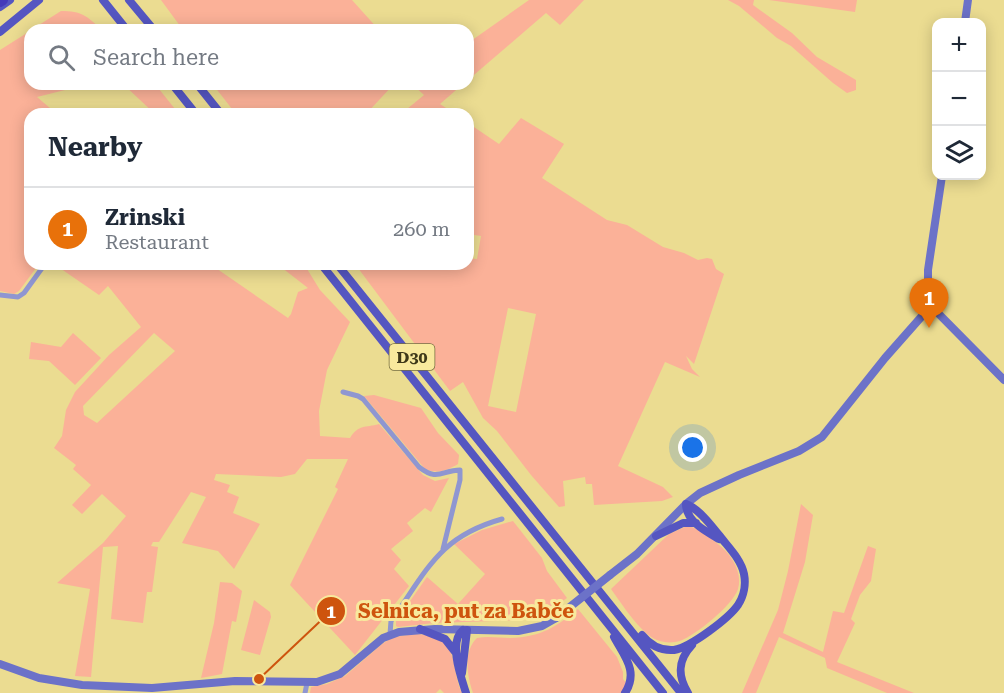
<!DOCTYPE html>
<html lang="en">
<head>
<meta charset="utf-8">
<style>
	body { margin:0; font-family:"Roboto Serif",serif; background:#f6f6f7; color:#1f2937 }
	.controls { position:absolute; right:18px; top:18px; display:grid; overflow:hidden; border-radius:12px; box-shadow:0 3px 15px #0003 }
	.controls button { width:54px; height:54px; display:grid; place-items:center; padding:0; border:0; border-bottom:2px solid #e0e1e3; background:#fff; color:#1f2937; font:30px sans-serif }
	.you { position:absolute; left:693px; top:448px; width:21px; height:21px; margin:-15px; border:4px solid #fff; border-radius:50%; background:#1a73e8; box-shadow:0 0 0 9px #1a73e833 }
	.badge { display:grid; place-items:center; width:39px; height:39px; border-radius:50%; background:#6c6ee8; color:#fff; font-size:20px; font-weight:700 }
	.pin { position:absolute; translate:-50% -50px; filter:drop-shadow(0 2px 3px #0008) }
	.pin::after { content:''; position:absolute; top:32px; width:21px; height:18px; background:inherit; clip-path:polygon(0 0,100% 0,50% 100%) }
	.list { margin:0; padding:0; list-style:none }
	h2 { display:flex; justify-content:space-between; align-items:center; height:78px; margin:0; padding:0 24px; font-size:26px }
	h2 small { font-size:20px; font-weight:400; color:#747a83 }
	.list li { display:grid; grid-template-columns:39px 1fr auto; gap:18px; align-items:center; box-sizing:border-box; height:84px; padding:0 24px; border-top:2px solid #e0e1e3 }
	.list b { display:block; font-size:22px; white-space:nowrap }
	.list p { margin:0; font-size:20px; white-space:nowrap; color:#747a83 }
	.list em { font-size:20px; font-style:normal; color:#747a83 }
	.icon { flex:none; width:33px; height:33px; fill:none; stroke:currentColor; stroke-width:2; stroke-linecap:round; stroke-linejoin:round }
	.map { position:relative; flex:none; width:1004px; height:693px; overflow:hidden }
	.search { position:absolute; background:#fff; box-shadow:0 3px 15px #0003; left:24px; top:24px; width:450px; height:66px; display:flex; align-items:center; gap:15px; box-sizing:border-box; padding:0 21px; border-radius:18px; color:#747a83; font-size:22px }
	.panel { position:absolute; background:#fff; box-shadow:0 3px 15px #0003; left:24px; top:108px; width:450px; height:162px; border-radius:18px }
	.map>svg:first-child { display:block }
</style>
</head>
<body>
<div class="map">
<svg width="1004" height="693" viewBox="0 0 1004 693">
	<rect width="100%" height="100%" fill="#ebdc91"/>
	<path fill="#fbb198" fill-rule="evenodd" d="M161 0H352L379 30H183Z
		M529 0H584L560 25 546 13 468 80V43Z
		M728 0H754L753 5 792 33 817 57 856 80V90L847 93 833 83 791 46 777 38 739 6Z
		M769 0H857L855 12Z
		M61 11C82 11 87 16 102 30H31Z
		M30 31V84H89L37 97 57 114H30V264H39L19 291 14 294 0 291V50Z
		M123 84H155L179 114H155Z
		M217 84H394L366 114H236L214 86Z
		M412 84H463L440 104 455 114H401L424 95Z
		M521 118 564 144 542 178 607 220 627 225 663 247 684 253 698 260 707 258 712 259 716 269 724 274 694 364 686 356 692 369 700 377 665 362 618 466 663 487 673 497 662 501 594 505 592 484H586L585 477 563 481 565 506 559 507 531 475 497 431 483 418 463 382 450 391 355 264H468V258L477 259 481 236 468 234V123L499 144ZM508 308 536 314 516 412 488 406Z
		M54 264H210L288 318 291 314 298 292 308 288 277 264H304L320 290 350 322 327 370 319 411 320 436 350 438C359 424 365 428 379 424L423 475 435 481 449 478 431 512 425 508 407 523 413 531 391 549 401 560 394 569 409 586 355 655 290 585 338 489 335 487 348 459H307L295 474 281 477 216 474 214 480 230 485 227 492 239 497 233 513 260 524 234 569 218 551 182 543 206 497 191 492 159 542H153L151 546 158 547 152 592H147L143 623 111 619 118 546 103 547 91 677 75 676 90 589 57 583 103 543 126 516 102 494 82 514 72 505 91 485 73 469 76 465 54 448 62 436 66 410 75 392 109 355 141 327 108 286 99 295ZM154 333 175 351 97 423 84 415 83 406Z
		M73 333 101 358 75 385 49 361 29 359 31 342 61 347Z
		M374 395 421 408 438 433 459 455 458 464C446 471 438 474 425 469L364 396Z
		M801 504 813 515 805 562 783 633 823 652 833 611 844 613 868 546 876 549 871 581 860 595 851 619 855 623 837 662 914 693H887L827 668 825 658 779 637 756 693H742L778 610 788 571Z
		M513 521 542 558 547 571 567 598C553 608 541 617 525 620L434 623 398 627 396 626V621L427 577 458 604 485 574 454 544 482 530Z
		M687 526C700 528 708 536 718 544 731 554 743 572 738 589 733 605 696 635 680 641 673 643 664 643 657 640 640 633 622 604 611 589L669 534Z
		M220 582 232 583 242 591 236 622 232 621 222 674 201 678 214 623Z
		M254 600 270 612 271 617 260 655 241 650Z
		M578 609 617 657 623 672V679L627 684 622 693H473C467 676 463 651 477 638 488 636 500 638 510 638 541 637 556 627 578 609Z
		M416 634C462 637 449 664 462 693H444L440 689 436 693H310L311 687 327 684 345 676 382 644 393 637Z"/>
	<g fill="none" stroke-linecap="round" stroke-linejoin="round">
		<path stroke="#8f96d1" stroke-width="5" d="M0 295 18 297 24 293 45 264
			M343 392 358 396 363 399 419 467C438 482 442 470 460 470V480L443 549
			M390 634 391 621C427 571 438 537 502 519
			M305 693 307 683"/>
		<path stroke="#6c72c8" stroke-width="8" d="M965 22 968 0
			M942 176 928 270V303L1004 380
			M610 575 637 554 686 504 700 493 739 475 799 451 822 437 885 358 930 307
			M0 664 39 678 82 685 152 688 235 681 317 682 340 674 383 638 399 632 435 629 518 631 542 626 556 618"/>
		<path stroke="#5556c1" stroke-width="8" d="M103 0 127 30
			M129 0 154 30
			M0 7 10 0
			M0 32 39 0
			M172 84 196 114
			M197 84 221 114
			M321 264 663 693
			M337 264 681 693
			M686 504C686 521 705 531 719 539
			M656 536 683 523H696
			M420 629 445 639 456 653
			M463 630C448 642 461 677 466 693
			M642 635C650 645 661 651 674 650 691 647 729 618 738 605 744 596 746 584 744 574 741 559 728 547 719 535 711 525 698 508 686 504
			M614 637C624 656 639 671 625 693
			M462 673 467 630
			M688 693C677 675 678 660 692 645"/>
		<path stroke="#443aba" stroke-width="10" d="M0 2 3 0"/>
		<path stroke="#6c72c8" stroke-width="8" d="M556 618 610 575"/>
	</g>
	<g text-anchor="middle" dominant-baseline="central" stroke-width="6" stroke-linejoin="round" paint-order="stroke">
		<rect fill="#f8e99d" stroke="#766d41" stroke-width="1.5" x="389.5" y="344" width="45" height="26" rx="4.5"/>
		<g font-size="16" font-weight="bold" fill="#3e3819">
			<text x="412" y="357">D30</text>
		</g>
	</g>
	<path fill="none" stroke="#ce540e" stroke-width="2" d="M259 679L331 611"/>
	<g fill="#ce540e" stroke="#f8e99d" stroke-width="2">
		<circle cx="259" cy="679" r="6"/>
		<circle cx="331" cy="611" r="15"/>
	</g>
	<g font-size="18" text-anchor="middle" font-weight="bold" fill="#fff">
		<text x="331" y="618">1</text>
	</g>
	<g font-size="20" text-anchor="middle" font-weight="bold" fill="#ce540e" stroke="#f8e99d" stroke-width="6" stroke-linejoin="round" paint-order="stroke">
		<text x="466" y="618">Selnica, put za Babče</text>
	</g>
</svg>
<div class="controls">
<button>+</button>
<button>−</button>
<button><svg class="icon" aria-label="layers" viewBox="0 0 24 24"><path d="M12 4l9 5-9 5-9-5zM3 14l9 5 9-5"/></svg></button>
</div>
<div class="you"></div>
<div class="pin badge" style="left:929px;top:328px;background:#e8710a">1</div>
<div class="search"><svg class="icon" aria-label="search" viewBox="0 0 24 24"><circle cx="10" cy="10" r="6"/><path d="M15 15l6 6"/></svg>Search here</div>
<section class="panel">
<h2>Nearby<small></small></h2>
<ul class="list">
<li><span class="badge" style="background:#e8710a">1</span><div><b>Zrinski</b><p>Restaurant</p></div><em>260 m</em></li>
</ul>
</section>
</div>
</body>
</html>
